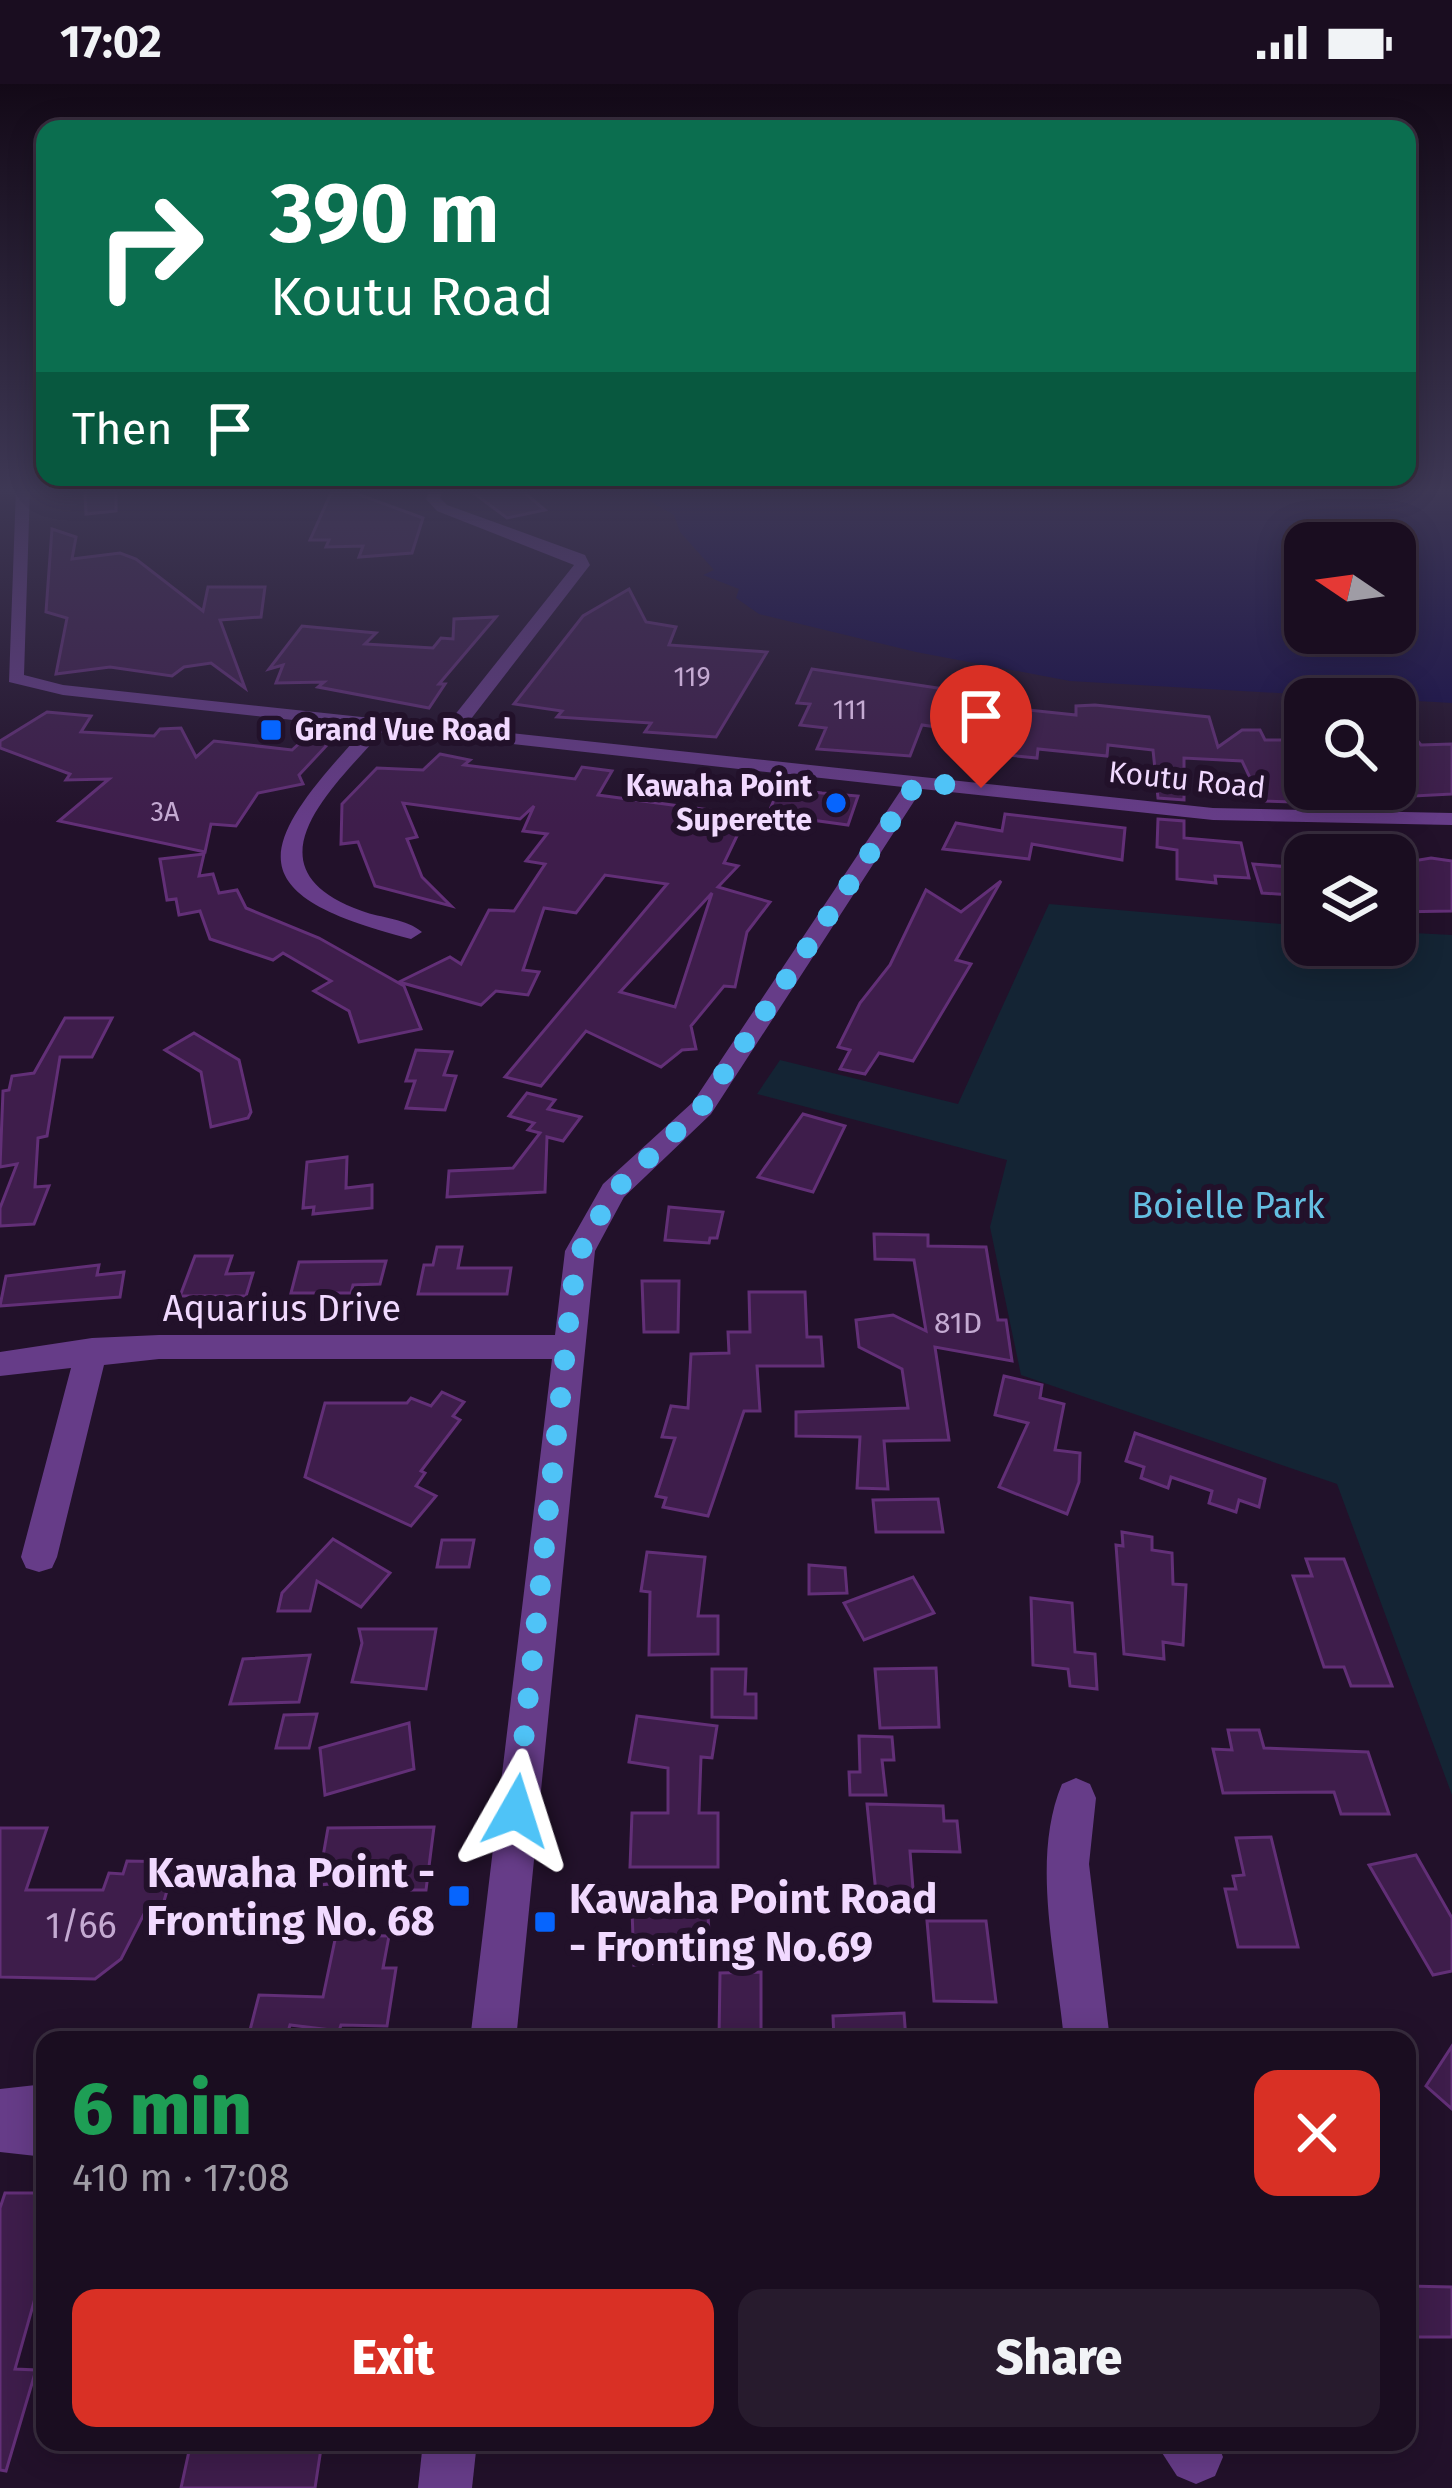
<!DOCTYPE html>
<meta charset="utf-8">
<style>
:root{--surface:#1a0d20;--page:#271b2d;--text:#f1f3f6;--muted:#9f9ca5;--line:#382d3e;--accent:#d93025}
body{margin:0;font-family:"Fira Sans",sans-serif;background:var(--page);color:var(--text);height:100vh;display:flex;flex-direction:column;font-size:45px;white-space:nowrap}
*{box-sizing:border-box;margin:0}
p{font-size:39px;color:var(--muted)}
.icon{flex:none;width:66px;height:66px;fill:none;stroke:currentColor;stroke-width:2;stroke-linecap:round;stroke-linejoin:round}
.map{position:relative;flex:1;overflow:hidden}
.side{position:absolute;left:36px;top:1947px;width:1380px;height:420px;display:flex;flex-direction:column;background:var(--surface);border-radius:24px;box-shadow:0 6px 30px #0003,0 0 0 3px var(--line)}
.side>*{flex:none}
.top-card{position:absolute;left:36px;top:36px;width:1380px;height:366px;border-radius:24px;box-shadow:0 6px 30px #0003,0 0 0 3px var(--line);background:#0b6e4f;color:#fff;overflow:hidden}
.needle{width:78px;rotate:283deg}
.fabs{position:absolute;left:1284px;top:438px;display:grid;gap:24px}
.fabs a{display:grid;place-items:center;width:132px;height:132px;border-radius:24px;background:var(--surface);box-shadow:0 6px 30px #0003,0 0 0 3px var(--line);font-size:60px}
.pin{position:absolute;display:grid;place-items:center;width:102px;height:102px;color:#fff;margin:-123px -51px;border-radius:50% 50% 50% 0;rotate:-45deg;box-shadow:0 0 12px #0007}
.pin .icon{rotate:45deg}
.me{position:absolute;width:132px;margin:-66px;rotate:6deg;stroke-linejoin:round;filter:drop-shadow(0 0 9px #0008)}
.turn{display:flex;align-items:center;gap:42px;height:252px;padding:0 36px;font-size:54px}
.turn .icon{width:156px;height:156px;stroke-width:2.5}
.turn b{display:block;font-size:84px;line-height:102px}
.then{display:flex;align-items:center;height:114px;padding:0 36px;background:#0003;gap:24px;font-size:45px}
.round{display:grid;place-items:center;flex:none;width:126px;height:126px;border-radius:24px;background:var(--page)}
.headline{display:flex;align-items:center;justify-content:space-between;height:204px;padding:0 36px}
h1{font-size:72px;font-weight:800;line-height:90px;color:#1e9e55}
.primary-button{display:flex;gap:24px;margin-top:auto;padding:24px 36px}
.primary-button a{flex:1;height:138px;border-radius:24px;background:var(--accent);color:#fff;font-size:48px;font-weight:800;line-height:138px;text-align:center}
.primary-button a+a{background:var(--page);color:var(--text)}
.status{display:flex;justify-content:space-between;align-items:center;height:84px;padding:0 60px;background:var(--surface);direction:ltr}
.status svg{height:33px;fill:currentColor}
.map>svg:first-child{display:block}
</style>
<div class="status"><b>17:02</b><svg viewBox="0 0 49 12"><path d="M0 12V9h3v3zM5 12V6h3v6zM10 12V3h3v9zM15 12V0h3v12zM26 1h20v11H26zM47 4h2v5h-2z"/></svg></div>
<div class="map">
<svg width="1452" height="2404" viewBox="0 0 1452 2404">
<rect width="100%" height="100%" fill="#22112a"/>
<!-- green -->
<polygon fill="#142434" points="1049,820 1305,842 1305,861 1395,861 1395,848 1452,851 1452,1711 1337,1400 1021,1291 990,1143 1007,1076 757,1010 780,976 958,1020"/>
<!-- water -->
<path fill="#140b48" fill-rule="evenodd" d="M 627,404 L 1452,404 L 1452,619 L 1070,597 L 916,568 L 759,530 L 736,514 L 739,505 L 703,491 L 714,486 L 680,448 L 674,431 ZM 1305,459 L 1395,459 L 1395,549 L 1305,549 Z"/>
<!-- building -->
<g fill="#3e1d4b" stroke="#622f77" stroke-width="3" fill-rule="evenodd">
<polygon points="90,404 116,404 116,427 86,430 85,408"/>
<polygon points="467,404 519,404 545,426 507,434"/>
<polygon points="349,407 423,434 412,469 359,473 363,462 326,463 329,456 310,456 331,409"/>
<polygon points="52,445 76,453 72,475 120,469 136,475 203,527 208,503 265,503 261,533 220,536 245,604 211,579 184,583 172,592 110,583 56,590 67,534 46,528"/>
<polygon points="629,505 646,538 676,543 669,561 767,568 716,653 645,648 651,639 557,633 562,627 514,620 583,532"/>
<polygon points="496,533 439,600 445,600 429,624 318,603 324,598 276,599 283,581 269,585 302,542 376,549 365,560 433,564 441,554 453,555 454,535"/>
<polygon points="812,585 944,605 942,612 1029,621 1028,626 1076,631 1076,622 1095,621 1209,633 1218,663 1242,646 1260,646 1265,656 1299,656 1305,665 1305,712 1289,712 1291,718 1261,717 1242,677 1184,674 1184,716 1158,714 1153,666 1108,661 1107,672 1038,665 1037,674 997,670 1001,652 922,641 910,672 817,665 826,644 800,641 810,620 797,619"/>
<polygon points="47,628 91,632 81,648 154,652 160,645 181,644 196,673 214,657 292,666 302,657 328,660 299,691 303,700 258,709 236,742 211,740 205,768 59,737 109,695 66,696 70,690 0,664 0,657"/>
<polygon points="1416,655 1421,661 1452,660 1452,710 1395,713 1395,656"/>
<path d="M 440,670 L 470,676 L 464,681 L 575,695 L 582,683 L 612,687 L 598,711 L 747,731 L 724,779 L 738,782 L 718,803 L 770,818 L 747,848 L 735,903 L 724,902 L 691,942 L 696,965 L 682,966 L 661,983 L 586,947 L 541,1002 L 505,993 L 667,800 L 605,791 L 576,829 L 544,824 L 523,886 L 539,888 L 528,911 L 496,907 L 481,921 L 399,898 L 450,873 L 461,880 L 489,826 L 514,827 L 545,780 L 526,777 L 547,750 L 523,747 L 534,722 L 520,735 L 403,719 L 417,753 L 407,755 L 422,793 L 451,822 L 375,802 L 358,758 L 341,760 L 342,720 L 377,684 L 423,686 ZM 712,809 L 675,923 L 620,908 Z"/>
<polygon points="779,704 822,709 858,712 848,741 768,730"/>
<polygon points="1005,730 1125,744 1122,776 1032,760 1029,775 943,765 956,739 1002,747"/>
<polygon points="1158,735 1184,737 1184,754 1241,759 1249,794 1215,792 1216,799 1177,795 1177,766 1157,763"/>
<polygon points="204,770 199,792 213,790 219,809 237,806 246,824 319,854 404,902 421,945 359,958 349,927 314,907 331,897 283,869 273,876 210,855 200,827 179,831 176,815 167,816 160,775"/>
<polygon points="1431,774 1452,777 1452,827 1395,828 1395,780"/>
<polygon points="1253,780 1290,783 1292,789 1305,790 1305,812 1262,809"/>
<polygon points="1001,797 956,876 971,880 913,977 879,969 865,990 840,985 850,966 838,963 860,919 890,881 926,806 961,828"/>
<polygon points="65,934 112,934 92,973 60,973 47,1052 38,1054 35,1103 49,1102 34,1140 0,1142 0,1124 17,1080 0,1083 3,1007 9,1006 12,992 34,989"/>
<polygon points="194,949 239,976 251,1028 248,1034 211,1043 201,988 165,966"/>
<polygon points="416,966 452,968 444,991 456,992 445,1026 406,1024 415,997 406,997"/>
<polygon points="527,1009 555,1016 548,1025 581,1033 563,1057 547,1053 545,1108 447,1113 449,1087 513,1084 540,1049 528,1046 534,1039 509,1032"/>
<polygon points="803,1030 845,1042 813,1108 758,1093"/>
<polygon points="347,1073 346,1104 372,1101 372,1124 313,1130 314,1123 303,1124 307,1078"/>
<polygon points="669,1123 723,1128 717,1154 710,1154 709,1159 665,1156"/>
<polygon points="874,1150 928,1151 928,1162 986,1163 998,1236 1006,1236 1012,1277 935,1263 949,1356 884,1357 888,1405 857,1404 860,1353 796,1352 796,1328 908,1324 902,1285 859,1263 856,1236 893,1231 926,1247 914,1176 875,1175"/>
<polygon points="437,1163 462,1163 458,1184 511,1184 507,1210 418,1210 424,1181 433,1181"/>
<polygon points="195,1172 232,1172 226,1190 253,1189 246,1212 180,1212"/>
<polygon points="386,1177 380,1200 353,1201 351,1209 291,1209 299,1178"/>
<polygon points="99,1181 97,1191 124,1188 120,1213 0,1222 6,1192"/>
<polygon points="642,1197 679,1197 678,1248 644,1248"/>
<polygon points="749,1208 805,1208 807,1253 821,1253 823,1282 757,1282 760,1327 744,1327 708,1432 663,1423 666,1414 656,1412 675,1354 662,1353 671,1322 688,1324 691,1270 729,1269 728,1248 750,1248"/>
<polygon points="1004,1292 1042,1301 1040,1314 1064,1320 1055,1366 1080,1369 1079,1398 1067,1430 999,1403 1028,1339 995,1331"/>
<polygon points="442,1308 464,1318 453,1332 460,1336 421,1387 425,1389 416,1402 436,1412 411,1442 305,1393 325,1319 407,1319 411,1314 431,1322"/>
<polygon points="1135,1349 1265,1395 1259,1423 1239,1416 1236,1428 1209,1419 1212,1407 1171,1393 1168,1404 1141,1394 1144,1383 1126,1377"/>
<polygon points="938,1415 943,1448 876,1448 873,1416"/>
<polygon points="1122,1448 1152,1453 1152,1466 1172,1469 1173,1500 1186,1501 1183,1561 1163,1558 1164,1575 1124,1570 1116,1461 1123,1462"/>
<polygon points="333,1455 390,1489 361,1523 317,1497 310,1527 278,1527 282,1509"/>
<polygon points="442,1456 474,1456 469,1483 437,1483"/>
<polygon points="647,1468 705,1473 698,1532 718,1532 718,1570 649,1571 650,1508 641,1507"/>
<polygon points="1306,1475 1344,1475 1392,1602 1351,1602 1344,1583 1324,1583 1293,1492 1312,1492"/>
<polygon points="809,1481 845,1484 847,1509 809,1510"/>
<polygon points="913,1493 934,1529 864,1556 844,1519"/>
<polygon points="1031,1514 1072,1519 1075,1568 1095,1570 1097,1605 1070,1602 1068,1585 1033,1581"/>
<polygon points="359,1545 436,1545 426,1605 352,1598 362,1559"/>
<polygon points="310,1571 299,1618 230,1620 243,1575"/>
<polygon points="936,1584 939,1643 880,1644 875,1585"/>
<polygon points="712,1585 746,1585 745,1610 756,1610 756,1634 712,1633"/>
<polygon points="317,1630 309,1664 276,1664 284,1631"/>
<polygon points="637,1632 717,1642 712,1674 701,1673 699,1729 718,1729 718,1783 630,1783 632,1729 668,1729 668,1684 629,1678"/>
<polygon points="409,1639 414,1685 325,1711 320,1664"/>
<polygon points="1228,1646 1259,1646 1264,1664 1368,1668 1389,1730 1341,1730 1334,1708 1223,1709 1213,1665 1232,1666"/>
<polygon points="859,1652 892,1653 894,1676 882,1676 886,1711 850,1711 849,1688 860,1688"/>
<polygon points="867,1720 943,1722 944,1737 957,1737 960,1768 910,1767 915,1830 878,1829"/>
<polygon points="434,1743 426,1806 401,1806 403,1794 318,1801 328,1744"/>
<polygon points="0,1744 47,1744 26,1806 103,1806 109,1789 123,1790 127,1777 175,1778 161,1828 145,1828 121,1875 95,1895 0,1893"/>
<polygon points="1271,1753 1298,1863 1238,1863 1225,1805 1236,1805 1233,1792 1244,1791 1236,1754"/>
<polygon points="1416,1771 1452,1834 1452,1887 1433,1891 1369,1781"/>
<polygon points="707,1819 711,1874 634,1881 632,1826"/>
<polygon points="927,1837 986,1837 996,1918 934,1917"/>
<polygon points="336,1851 389,1852 383,1884 396,1884 387,1942 341,1941 339,1947 290,1941 286,1955 248,1954 259,1911 323,1913"/>
<polygon points="761,1888 761,1956 719,1956 720,1889"/>
<polygon points="904,1929 906,1956 834,1956 833,1932"/>
<polygon points="1452,1962 1452,2025 1426,2002"/>
<polygon points="5,2109 45,2109 45,2179 15,2285 36,2286 6,2387 0,2386 0,2124"/>
<polygon points="1407,2202 1452,2203 1452,2253 1407,2253"/>
<polygon points="191,2358 322,2358 315,2404 181,2404"/>
</g>
<g fill="none" stroke-linecap="round" stroke-linejoin="round">
<!-- minor -->
<g fill="#663c88" fill-rule="evenodd">
<path d="M 16,404 L 30,404 L 24,591 L 63,601 L 446,642 L 574,481 L 437,427 L 426,415 L 430,404 L 444,404 L 440,414 L 447,421 L 585,471 L 590,481 L 464,644 L 1213,724 L 1452,729 L 1452,741 L 1213,736 L 922,705 L 711,1030 L 624,1113 L 595,1167 L 516,1956 L 470,1956 L 552,1275 L 159,1275 L 104,1281 L 57,1473 L 52,1484 L 39,1488 L 26,1484 L 21,1473 L 71,1284 L 0,1292 L 0,1268 L 92,1254 L 159,1251 L 555,1251 L 565,1167 L 603,1100 L 693,1018 L 903,703 L 384,646 C 332,704 242,784 362,827 C 381,834 407,835 422,848 L 411,855 C 233,810 257,761 366,644 L 63,611 L 9,598 Z"/>
<path d="M 1076,1694 L 1090,1700 L 1096,1714 L 1089,1780 L 1110,1956 L 1064,1956 C 1057,1877 1030,1776 1062,1700 Z"/>
<polygon points="45,2000 45,2073 0,2068 0,2005"/>
<polygon points="423,2358 477,2358 472,2404 418,2404"/>
<polygon points="1155,2358 1217,2358 1223,2373 1215,2392 1196,2400 1177,2392"/>
</g>
</g>
<!-- sky -->
<linearGradient id="sky" x2="0" y2="1"><stop stop-color="#130917"/><stop offset="0.55" stop-color="#3e3855"/><stop offset="1" stop-color="#3e3855" stop-opacity="0"/></linearGradient>
<rect width="1452" height="740" fill="url(#sky)"/>
<g fill="none" stroke-linecap="round" stroke-linejoin="round">
<!-- route -->
<polyline stroke="#4fc3f7" stroke-width="21" stroke-dasharray="0 37.8" points="516,1727 572,1207 580,1168 614,1107 701,1024 917,698 981,704"/>
</g>
<!-- markers -->
<g fill="#0665fe" stroke="#22112a" stroke-width="4.5">
<rect x="259" y="634" width="24" height="24" rx="6"/>
<circle cx="836" cy="719" r="12"/>
<rect x="447" y="1800" width="24" height="24" rx="6"/>
<rect x="533" y="1826" width="24" height="24" rx="6"/>
</g>
<g text-anchor="middle" stroke-width="12" stroke-linejoin="round" paint-order="stroke">
<!-- far-number labels -->
<g font-size="27" fill="#c4aad2">
<text x="692" y="602">119</text>
<text x="850" y="635">111</text>
<text x="165" y="737">3A</text>
</g>
<!-- far-poi labels -->
<g font-size="30" font-weight="bold" fill="#f1d9ff" stroke="#22112a" text-anchor="start">
<text x="295" y="656">Grand Vue Road</text>
<text x="812" y="712" text-anchor="end">Kawaha Point<tspan x="812" dy="34">Superette</tspan></text>
</g>
<!-- far-street labels -->
<g font-size="30" fill="#f1d9ff" stroke="#22112a">
<text transform="translate(1187 696) rotate(6)" y="10">Koutu Road</text>
</g>
<!-- number labels -->
<g font-size="30" fill="#c4aad2">
<text x="958" y="1249">81D</text>
</g>
<!-- park labels -->
<g font-size="36" fill="#64bfe1" stroke="#22112a">
<text x="1228" y="1134">Boielle Park</text>
</g>
<!-- street labels -->
<g font-size="36" fill="#f1d9ff" stroke="#22112a">
<text x="282" y="1237">Aquarius Drive</text>
</g>
<!-- near-number labels -->
<g font-size="36" fill="#c4aad2">
<text x="81" y="1854">1/66</text>
</g>
<!-- near-poi labels -->
<g font-size="42" font-weight="bold" fill="#f1d9ff" stroke="#22112a" text-anchor="end">
<text x="435" y="1803">Kawaha Point -<tspan x="435" dy="48">Fronting No. 68</tspan></text>
<text x="569" y="1829" text-anchor="start">Kawaha Point Road<tspan x="569" dy="48">- Fronting No.69</tspan></text>
</g>
</g>
</svg>
<div class="fabs">
<a><svg class="needle" viewBox="-14 -14 28 28"><path d="M0-13l5 13h-10z" fill="#e53935"/><path d="M0 13l5-13h-10z" fill="#9f9ca5"/></svg></a>
<a><svg class="icon" aria-label="search" viewBox="0 0 24 24"><circle cx="10" cy="10" r="6"/><path d="M15 15l6 6"/></svg></a>
<a><svg class="icon" aria-label="layers" viewBox="0 0 24 24"><path d="M12 4l9 5-9 5-9-5zM3 14l9 5 9-5"/></svg></a>
</div>
<div class="pin" style="left:981px;top:704px;background:#d93025"><svg class="icon" aria-label="arrive" viewBox="0 0 24 24"><path d="M6 21V4h12l-3 4 3 4H6"/></svg></div>
<svg class="me" style="left:516px;top:1727px" viewBox="-20 -20 40 40"><path d="M0-17L14 15 0 8-14 15z" fill="#4fc3f7" stroke="#fff" stroke-width="4"/></svg>
<div class="top-card">
<div class="turn"><svg class="icon" aria-label="right" viewBox="0 0 24 24"><path d="M7 20v-9h11M14 6l5 5-5 5"/></svg><div><b>390 m</b>Koutu Road</div></div>
<div class="then">Then<svg class="icon" aria-label="arrive" viewBox="0 0 24 24"><path d="M6 21V4h12l-3 4 3 4H6"/></svg></div>
</div>
<section class="side">
<div class="headline"><div><h1>6 min</h1><p>410 m · 17:08</p></div><a class="round" style="background:#d93025;color:#fff"><svg class="icon" aria-label="close" viewBox="0 0 24 24"><path d="M6 6l12 12M18 6L6 18"/></svg></a></div>
<div class="primary-button"><a>Exit</a><a>Share</a></div>
</section>
</div>
